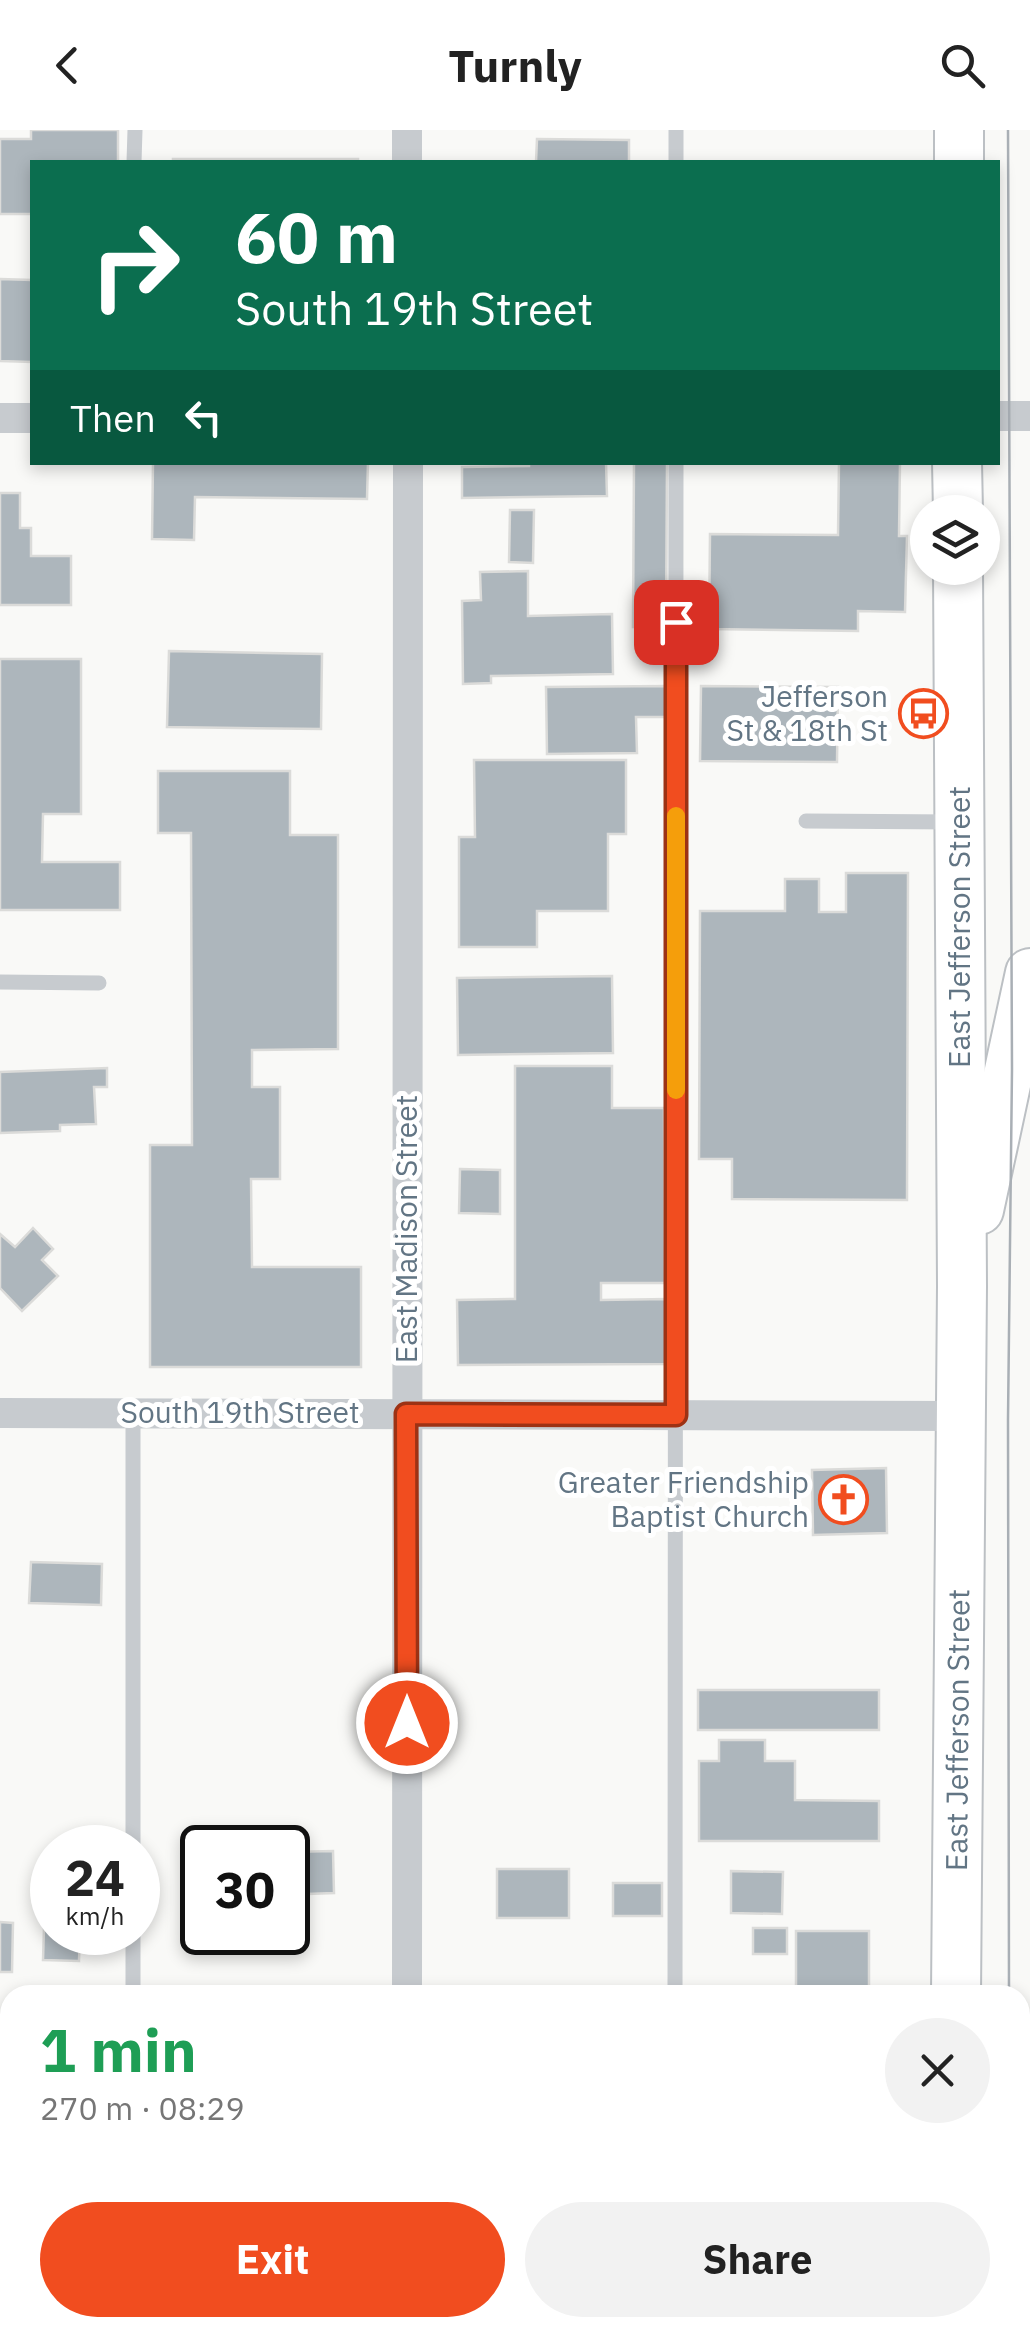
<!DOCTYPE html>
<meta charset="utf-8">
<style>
:root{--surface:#fff;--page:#f2f2f2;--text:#222;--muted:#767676;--accent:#f14d1f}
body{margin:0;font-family:"IBM Plex Sans",sans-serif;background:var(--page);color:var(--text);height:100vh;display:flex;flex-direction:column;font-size:38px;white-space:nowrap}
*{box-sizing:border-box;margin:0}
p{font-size:32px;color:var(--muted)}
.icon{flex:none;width:55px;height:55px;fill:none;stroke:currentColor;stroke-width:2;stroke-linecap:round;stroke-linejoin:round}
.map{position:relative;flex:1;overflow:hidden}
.sheet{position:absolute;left:0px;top:1855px;width:1030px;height:352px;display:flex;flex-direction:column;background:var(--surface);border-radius:30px 30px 0 0;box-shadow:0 5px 15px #0003}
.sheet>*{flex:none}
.banner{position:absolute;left:30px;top:30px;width:970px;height:305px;border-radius:0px;box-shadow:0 5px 15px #0003;background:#0b6e4f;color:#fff;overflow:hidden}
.buttons{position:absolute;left:910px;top:365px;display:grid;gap:20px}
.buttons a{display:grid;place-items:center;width:90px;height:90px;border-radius:50%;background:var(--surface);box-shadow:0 5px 15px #0003;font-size:50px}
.speed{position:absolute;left:30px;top:1695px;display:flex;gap:20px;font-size:50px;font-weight:700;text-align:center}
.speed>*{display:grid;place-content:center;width:130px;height:130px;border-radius:50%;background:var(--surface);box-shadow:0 5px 15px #0003;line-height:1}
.speed small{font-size:25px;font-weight:400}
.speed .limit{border:5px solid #111;border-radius:15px;background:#fff;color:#111}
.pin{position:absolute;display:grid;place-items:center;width:85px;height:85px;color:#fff;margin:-42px;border-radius:20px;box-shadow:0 5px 15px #0006}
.me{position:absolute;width:110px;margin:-55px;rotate:0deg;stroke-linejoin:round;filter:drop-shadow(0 0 8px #0008)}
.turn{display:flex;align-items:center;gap:35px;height:210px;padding:0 40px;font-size:45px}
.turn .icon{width:130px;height:130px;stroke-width:2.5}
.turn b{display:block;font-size:70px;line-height:85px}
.then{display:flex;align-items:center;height:95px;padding:0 40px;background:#0003;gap:20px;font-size:38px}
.round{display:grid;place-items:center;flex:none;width:105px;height:105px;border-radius:52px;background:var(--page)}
.overview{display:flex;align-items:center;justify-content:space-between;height:170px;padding:0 40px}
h1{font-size:60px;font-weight:700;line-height:75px;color:#1e9e55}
.button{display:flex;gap:20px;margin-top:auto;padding:20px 40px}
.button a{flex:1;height:115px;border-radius:60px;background:var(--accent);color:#fff;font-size:40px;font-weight:700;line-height:115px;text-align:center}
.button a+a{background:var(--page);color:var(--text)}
header{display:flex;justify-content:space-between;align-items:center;height:130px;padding:0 40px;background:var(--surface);font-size:45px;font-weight:700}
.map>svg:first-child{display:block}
</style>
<header><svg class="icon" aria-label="back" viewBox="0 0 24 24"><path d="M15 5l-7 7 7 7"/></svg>Turnly<svg class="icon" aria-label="search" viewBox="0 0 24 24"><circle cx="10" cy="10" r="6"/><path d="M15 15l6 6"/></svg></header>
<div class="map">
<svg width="1030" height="2207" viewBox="0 0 1030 2207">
<rect width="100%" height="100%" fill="#f9f9f7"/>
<!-- building -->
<g fill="#adb6bc" stroke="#dbdbd9" stroke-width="2.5">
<polygon points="31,0 118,0 118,32 32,32 32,84 0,84 0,9 31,9"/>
<polygon points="537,9 629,10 629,32 536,32"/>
<rect x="173" y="29" width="185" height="3"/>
<polygon points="0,149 32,150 32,232 0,231"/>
<polygon points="153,332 368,332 367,369 195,367 194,410 152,409"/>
<polygon points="529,332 606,332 607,366 462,368 462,337 529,336"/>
<polygon points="634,332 667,332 666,498 633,497"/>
<polygon points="839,332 900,332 899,406 907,406 905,482 858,481 858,501 709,499 710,404 838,405"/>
<polygon points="0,363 20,363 20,398 31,398 31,426 71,426 71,475 0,475"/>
<polygon points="510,380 534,380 533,433 509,432"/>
<polygon points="528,441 528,486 612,484 613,544 491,546 491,553 463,554 462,471 481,470 480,442"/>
<polygon points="169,521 322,524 321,599 167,597"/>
<polygon points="0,529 81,529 81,684 43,684 42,732 120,732 120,780 0,780"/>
<polygon points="666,556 666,587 636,587 637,623 547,624 546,557"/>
<polygon points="701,556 838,557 837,632 700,631"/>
<polygon points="474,630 626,630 626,704 608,704 608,781 537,781 537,817 459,817 459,707 475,707"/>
<polygon points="158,641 290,641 290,705 338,705 338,919 252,920 252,957 280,957 280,1049 251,1049 252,1137 361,1137 361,1237 150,1237 150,1015 192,1015 191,703 158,703"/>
<polygon points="846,743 908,743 907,1070 732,1069 732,1029 699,1029 700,781 785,781 785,749 819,749 819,782 846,782"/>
<polygon points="612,846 613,923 458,925 457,848"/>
<polygon points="515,936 612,936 612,978 664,978 665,1153 601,1153 601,1170 667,1169 667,1234 458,1235 457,1170 515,1169"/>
<polygon points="107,938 107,957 94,957 96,994 60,995 60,1001 0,1003 0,942"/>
<polygon points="460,1039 500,1040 500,1084 459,1083"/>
<polygon points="33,1098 53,1119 42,1130 58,1146 22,1181 0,1158 0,1104 15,1117"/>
<polygon points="886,1338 887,1403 813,1405 812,1340"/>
<polygon points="31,1432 102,1434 101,1475 29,1473"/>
<rect x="698" y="1560" width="181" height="40"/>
<polygon points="719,1610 765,1610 765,1631 795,1631 795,1670 879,1671 879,1711 699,1711 699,1631 719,1631"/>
<polygon points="195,1705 259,1708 258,1718 202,1718 202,1739 193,1739"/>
<polygon points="333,1721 334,1763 307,1764 307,1780 288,1781 288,1722"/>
<rect x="497" y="1739" width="72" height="49"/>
<polygon points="731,1741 783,1742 782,1784 731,1783"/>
<rect x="613" y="1753" width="49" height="33"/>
<polygon points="0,1792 13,1793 12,1842 0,1842"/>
<polygon points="44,1798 52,1798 52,1802 80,1802 79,1831 43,1830"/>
<rect x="753" y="1798" width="34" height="26"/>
<rect x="796" y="1801" width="73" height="61"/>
<rect x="0" y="1936" width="10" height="46"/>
<polygon points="5,2111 10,2111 10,2161 4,2161"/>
<polygon points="0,2185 10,2185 10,2198 105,2198 106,2207 0,2207"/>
<rect x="569" y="2198" width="95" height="9"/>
<rect x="696" y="2198" width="38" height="9"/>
<polygon points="774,2198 884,2198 885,2207 774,2207"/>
</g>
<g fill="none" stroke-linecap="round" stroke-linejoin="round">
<defs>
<g id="primary">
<polyline points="959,32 959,0"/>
<polyline points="957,332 958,382"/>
<polyline points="979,1080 1030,843"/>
<path id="s1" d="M 956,1865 L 962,1156 L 958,438"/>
<polyline points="954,2207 954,2198"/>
</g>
</defs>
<!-- primary casing -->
<use href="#primary" stroke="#bcc0c4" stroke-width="52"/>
<!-- service -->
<g stroke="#c7cbcf" stroke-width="15">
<polyline points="676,0 676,32"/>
<polyline points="134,32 135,0"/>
<polyline points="806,691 955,692"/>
<polyline points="0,852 99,853"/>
<polyline points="133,1283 133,1718"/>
<polyline points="133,1802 133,1865"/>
<polyline points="675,1865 676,332"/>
<polyline points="133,2198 133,2207"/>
<polyline points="675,2207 675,2198"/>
</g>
<!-- minor -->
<g stroke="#c7cbcf" stroke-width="30">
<polyline points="407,0 407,32"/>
<polyline points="998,286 1030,286"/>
<polyline points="0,288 32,288"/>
<polyline points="0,1283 960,1286"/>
<polyline points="407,1865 408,332"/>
<polyline points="407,2198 408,2207"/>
</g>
<!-- primary -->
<use href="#primary" stroke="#fff" stroke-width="48"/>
<!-- tram -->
<g stroke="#a9afb5" stroke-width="2.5">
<polyline points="1008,0 1012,939 1008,1290 1009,1865"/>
<polyline points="1019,2198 1019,2207"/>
</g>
</g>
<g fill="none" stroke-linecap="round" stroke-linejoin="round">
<defs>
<polyline id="route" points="407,1593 406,1284 676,1285 676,492"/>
</defs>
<!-- route casing -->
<use href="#route" stroke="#9d3214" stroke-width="25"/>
<!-- route -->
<use href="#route" stroke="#f14d1f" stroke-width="18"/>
<!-- slow -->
<polyline stroke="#f59e0b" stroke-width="18" points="676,960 676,686"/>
</g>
<!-- icons -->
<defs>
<symbol id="bus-ring" viewBox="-11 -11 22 22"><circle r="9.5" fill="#fff" stroke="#f14d1f" stroke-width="1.5"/><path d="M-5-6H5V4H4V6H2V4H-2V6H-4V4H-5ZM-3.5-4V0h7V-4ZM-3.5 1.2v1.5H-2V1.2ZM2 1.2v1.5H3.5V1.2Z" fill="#f14d1f"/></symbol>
<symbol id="church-ring" viewBox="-11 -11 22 22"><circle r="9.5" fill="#fff" stroke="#f14d1f" stroke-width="1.5"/><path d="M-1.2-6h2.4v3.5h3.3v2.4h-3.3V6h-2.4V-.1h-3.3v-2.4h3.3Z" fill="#f14d1f"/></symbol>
</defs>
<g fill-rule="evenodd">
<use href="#bus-ring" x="896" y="556" width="55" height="55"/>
<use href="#church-ring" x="816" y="1342" width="55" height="55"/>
</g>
<g text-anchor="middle" stroke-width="10" stroke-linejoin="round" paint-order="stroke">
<!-- poi labels -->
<g font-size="30" fill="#627584" stroke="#fff" text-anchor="end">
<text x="888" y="577">Jefferson<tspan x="888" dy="34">St &amp; 18th St</tspan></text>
<text x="809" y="1363">Greater Friendship<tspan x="809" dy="34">Baptist Church</tspan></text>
</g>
<!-- street labels -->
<g font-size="30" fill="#627584" stroke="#fff">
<text transform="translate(960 797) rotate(-90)" y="10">East Jefferson Street</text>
<text transform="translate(407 1099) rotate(-90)" y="10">East Madison Street</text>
<text x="240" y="1293">South 19th Street</text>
<text dy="10" stroke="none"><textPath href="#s1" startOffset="265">East Jefferson Street</textPath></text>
</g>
</g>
</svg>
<div class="buttons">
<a><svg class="icon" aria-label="layers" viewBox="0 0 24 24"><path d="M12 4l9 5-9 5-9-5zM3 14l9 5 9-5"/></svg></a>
</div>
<div class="speed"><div>24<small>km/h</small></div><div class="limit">30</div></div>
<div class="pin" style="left:676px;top:492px;background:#d93025"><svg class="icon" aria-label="arrive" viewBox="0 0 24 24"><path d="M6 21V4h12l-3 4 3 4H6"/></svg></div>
<svg class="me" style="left:407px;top:1593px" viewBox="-20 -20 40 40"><circle r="17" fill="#f14d1f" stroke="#fff" stroke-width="3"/><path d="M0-11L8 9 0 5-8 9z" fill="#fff"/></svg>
<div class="banner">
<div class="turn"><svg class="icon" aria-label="right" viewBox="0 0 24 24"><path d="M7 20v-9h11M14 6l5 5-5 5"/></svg><div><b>60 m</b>South 19th Street</div></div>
<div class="then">Then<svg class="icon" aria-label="left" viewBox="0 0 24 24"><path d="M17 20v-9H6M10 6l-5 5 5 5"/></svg></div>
</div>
<section class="sheet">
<div class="overview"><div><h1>1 min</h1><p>270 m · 08:29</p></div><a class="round"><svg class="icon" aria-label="close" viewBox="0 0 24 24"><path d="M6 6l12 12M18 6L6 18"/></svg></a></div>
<div class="button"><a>Exit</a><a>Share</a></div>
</section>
</div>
